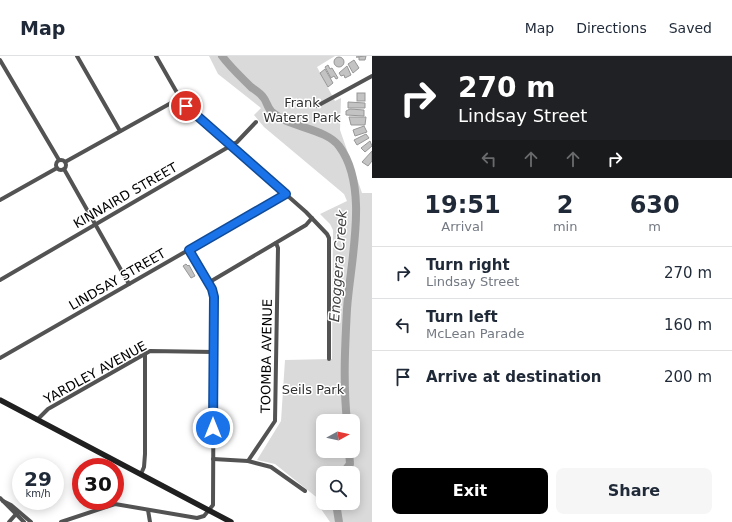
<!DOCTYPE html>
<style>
:root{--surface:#fff;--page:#f6f6f7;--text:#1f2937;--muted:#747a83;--line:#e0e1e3;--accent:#000}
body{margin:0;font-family:"DejaVu Sans",sans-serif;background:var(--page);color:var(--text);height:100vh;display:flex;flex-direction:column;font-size:15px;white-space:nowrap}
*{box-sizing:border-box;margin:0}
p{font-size:13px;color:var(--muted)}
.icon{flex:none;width:22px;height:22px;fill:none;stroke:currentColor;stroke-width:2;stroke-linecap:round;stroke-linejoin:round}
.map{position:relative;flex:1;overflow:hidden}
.drawer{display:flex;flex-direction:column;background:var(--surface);width:360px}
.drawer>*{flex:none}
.banner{background:#202124;color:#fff;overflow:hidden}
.needle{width:26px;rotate:82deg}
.fabs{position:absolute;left:316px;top:358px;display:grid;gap:8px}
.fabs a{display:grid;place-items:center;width:44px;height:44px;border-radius:8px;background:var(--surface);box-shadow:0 2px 10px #0003;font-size:20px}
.speed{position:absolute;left:12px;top:402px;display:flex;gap:8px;font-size:20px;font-weight:700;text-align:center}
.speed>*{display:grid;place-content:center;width:52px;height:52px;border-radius:50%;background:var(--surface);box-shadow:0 2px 10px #0003;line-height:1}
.speed small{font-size:10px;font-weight:400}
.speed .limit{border:6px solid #d22;background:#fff;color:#111}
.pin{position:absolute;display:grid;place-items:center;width:34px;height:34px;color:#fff;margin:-17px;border:2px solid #fff;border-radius:50%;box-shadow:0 1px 4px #0007}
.me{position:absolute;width:44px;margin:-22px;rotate:0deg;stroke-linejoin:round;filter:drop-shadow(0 0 3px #0008)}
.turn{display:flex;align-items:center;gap:14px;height:84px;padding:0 20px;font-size:18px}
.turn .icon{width:52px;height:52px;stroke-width:2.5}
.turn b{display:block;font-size:28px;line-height:34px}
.lanes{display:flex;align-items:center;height:38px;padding:0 20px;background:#0003;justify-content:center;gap:20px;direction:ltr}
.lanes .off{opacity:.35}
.eta{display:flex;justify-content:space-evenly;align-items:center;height:68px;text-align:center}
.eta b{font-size:24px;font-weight:800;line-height:28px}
.primary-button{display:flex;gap:8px;margin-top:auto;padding:8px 20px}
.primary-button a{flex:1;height:46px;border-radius:8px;background:var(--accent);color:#fff;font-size:16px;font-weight:800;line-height:46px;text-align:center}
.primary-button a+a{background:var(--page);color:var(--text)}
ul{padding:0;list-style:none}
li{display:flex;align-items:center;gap:12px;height:52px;padding:0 20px;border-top:1px solid var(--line)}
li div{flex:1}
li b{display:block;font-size:15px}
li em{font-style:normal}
header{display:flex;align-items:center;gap:24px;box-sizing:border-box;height:56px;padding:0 20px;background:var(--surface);border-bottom:1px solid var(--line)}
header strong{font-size:19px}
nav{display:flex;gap:22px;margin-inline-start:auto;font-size:14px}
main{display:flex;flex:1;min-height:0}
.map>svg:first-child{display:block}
</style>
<header>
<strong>Map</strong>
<nav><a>Map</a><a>Directions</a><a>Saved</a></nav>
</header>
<main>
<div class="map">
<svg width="372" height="466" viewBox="0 0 372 466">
<rect width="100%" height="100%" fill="#fff"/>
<!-- green -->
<path fill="#dadada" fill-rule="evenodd" d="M 209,0 L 335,0 L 317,11 L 335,45 L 341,42 L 340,74 L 362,137 L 372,137 L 372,466 L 330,466 L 319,450 L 320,444 L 275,408 L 257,404 L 281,365 L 285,304 L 332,303 L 333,174 L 330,168 L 320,158 L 347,145 L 344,138 L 264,71 L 254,59 L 261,52 L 218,18 ZM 323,365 L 353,365 L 353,395 L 323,395 ZM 323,417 L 353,417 L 353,447 L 323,447 Z"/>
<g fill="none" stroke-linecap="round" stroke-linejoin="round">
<!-- river -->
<g stroke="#a1a1a1" stroke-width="8">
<path d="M 222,0 C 230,11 241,21 251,31 C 255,34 260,37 263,41 C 267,45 267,52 272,56 C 290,72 325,72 339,90 C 370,131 350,206 347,253 C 345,290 343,328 347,365"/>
<polyline points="343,417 350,408 349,395"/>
<polyline points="336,447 339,466"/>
</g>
</g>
<!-- building -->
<g fill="#c3c3c3" stroke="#979797">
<polygon points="366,0 365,4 359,4 359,1 356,1"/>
<circle cx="339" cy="6" r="5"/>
<polygon points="354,4 359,12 353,17 348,8"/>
<polygon points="328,9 330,13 332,12 338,22 336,23 334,20 331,22 325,11"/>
<polygon points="347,10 351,19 345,22 344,19 341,20 339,17"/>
<polygon points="325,13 333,27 328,31 320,17"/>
<rect x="357" y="37" width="8" height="8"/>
<polygon points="348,46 365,47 365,52 348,52"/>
<polygon points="350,53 364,54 364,60 346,59 346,55"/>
<polygon points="349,61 366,61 365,69 351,69"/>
<polygon points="364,70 367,76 355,80 353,74"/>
<polygon points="366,78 369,82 357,89 354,84"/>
<polygon points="370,85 372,90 365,96 361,92"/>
<polygon points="372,95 372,105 368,110 362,106"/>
<polygon points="186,208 188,210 189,209 195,220 191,222 183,210"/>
</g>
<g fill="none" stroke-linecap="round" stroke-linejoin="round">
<!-- minor -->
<g stroke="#535353" stroke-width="4">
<polyline points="77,0 120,75"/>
<polyline points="156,0 180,42 186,50 306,156 327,178 329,182 329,303"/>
<polyline points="0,4 59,104"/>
<polyline points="317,50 372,20"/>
<circle cx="61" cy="109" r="5"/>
<polyline points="65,106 180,42"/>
<polyline points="64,113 129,228"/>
<polyline points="0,144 57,112"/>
<polyline points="0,224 237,86 256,66"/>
<polyline points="208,227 306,169 312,162"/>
<polyline points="0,302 286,138"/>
<polyline points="37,364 48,353 150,295 214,296"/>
<polyline points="213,403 248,405 271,411 305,435"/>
<polyline points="248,405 275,365 278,192 276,187"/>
<polyline points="141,418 144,411 145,398 145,297"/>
<polyline points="0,442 24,466"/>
<polyline points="3,445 11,449 31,466"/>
<polyline points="148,454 150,466"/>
<polyline points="9,466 17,457"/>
<polyline points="61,466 115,448 197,462 204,460 213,449 214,241 212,233 189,194"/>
</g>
<!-- secondary -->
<polyline stroke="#202020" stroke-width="5.5" points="0,344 231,466"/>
</g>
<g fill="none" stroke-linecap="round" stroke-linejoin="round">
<defs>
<polyline id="route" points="186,50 286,138 189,194 212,233 214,241 213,372"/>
</defs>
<!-- route casing -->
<use href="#route" stroke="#114b97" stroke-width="10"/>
<!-- route -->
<use href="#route" stroke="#1a73e8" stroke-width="7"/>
</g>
<g text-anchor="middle" stroke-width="3" stroke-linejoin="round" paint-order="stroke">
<!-- park labels -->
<g font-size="13" fill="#313131" stroke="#fff">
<text x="302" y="51">Frank<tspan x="302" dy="15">Waters Park</tspan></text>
<text x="313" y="338">Seils Park</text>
</g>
<!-- street labels -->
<g font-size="13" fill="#000" stroke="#fff">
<text transform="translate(125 139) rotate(-30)" y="5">KINNAIRD STREET</text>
<text transform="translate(117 223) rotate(-30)" y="5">LINDSAY STREET</text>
<text transform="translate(266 300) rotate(-89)" y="5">TOOMBA AVENUE</text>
<text transform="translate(95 316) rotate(-29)" y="5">YARDLEY AVENUE</text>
</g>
<!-- water labels -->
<g font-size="14" font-style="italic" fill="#424242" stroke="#fff">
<text transform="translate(338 210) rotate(-86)" y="5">Enoggera Creek</text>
</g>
</g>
</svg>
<div class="fabs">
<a><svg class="needle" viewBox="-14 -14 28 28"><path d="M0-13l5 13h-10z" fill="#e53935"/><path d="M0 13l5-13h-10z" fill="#747a83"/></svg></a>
<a><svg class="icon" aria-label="search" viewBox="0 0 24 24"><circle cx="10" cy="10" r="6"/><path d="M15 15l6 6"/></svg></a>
</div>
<div class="speed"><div>29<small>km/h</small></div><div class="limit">30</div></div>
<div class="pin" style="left:186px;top:50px;background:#d93025"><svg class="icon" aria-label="arrive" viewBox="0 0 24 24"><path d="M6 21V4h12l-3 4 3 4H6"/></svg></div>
<svg class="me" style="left:213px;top:372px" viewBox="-20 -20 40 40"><circle r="17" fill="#1a73e8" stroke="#fff" stroke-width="3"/><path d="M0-11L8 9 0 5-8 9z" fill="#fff"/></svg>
</div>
<section class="drawer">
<div class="banner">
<div class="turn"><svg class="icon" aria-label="right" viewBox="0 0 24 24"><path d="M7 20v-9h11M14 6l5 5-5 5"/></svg><div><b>270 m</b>Lindsay Street</div></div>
<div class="lanes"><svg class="icon off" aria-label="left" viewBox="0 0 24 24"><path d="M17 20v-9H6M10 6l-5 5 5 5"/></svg><svg class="icon off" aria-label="ahead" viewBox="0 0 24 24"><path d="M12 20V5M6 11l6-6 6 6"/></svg><svg class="icon off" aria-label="ahead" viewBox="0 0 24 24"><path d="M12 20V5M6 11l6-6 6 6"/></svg><svg class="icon" aria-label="right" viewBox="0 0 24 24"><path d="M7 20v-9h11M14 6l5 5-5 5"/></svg></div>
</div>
<div class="eta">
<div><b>19:51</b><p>Arrival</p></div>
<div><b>2</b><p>min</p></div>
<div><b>630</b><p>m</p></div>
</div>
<ul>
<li><svg class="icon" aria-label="right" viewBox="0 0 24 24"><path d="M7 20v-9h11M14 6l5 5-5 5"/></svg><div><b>Turn right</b><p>Lindsay Street</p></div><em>270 m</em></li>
<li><svg class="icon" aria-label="left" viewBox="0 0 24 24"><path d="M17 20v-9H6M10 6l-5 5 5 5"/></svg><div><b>Turn left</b><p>McLean Parade</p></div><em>160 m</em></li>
<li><svg class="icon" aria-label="arrive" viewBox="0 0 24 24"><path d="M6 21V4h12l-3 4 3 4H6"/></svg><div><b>Arrive at destination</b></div><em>200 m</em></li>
</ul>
<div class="primary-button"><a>Exit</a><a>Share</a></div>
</section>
</main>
